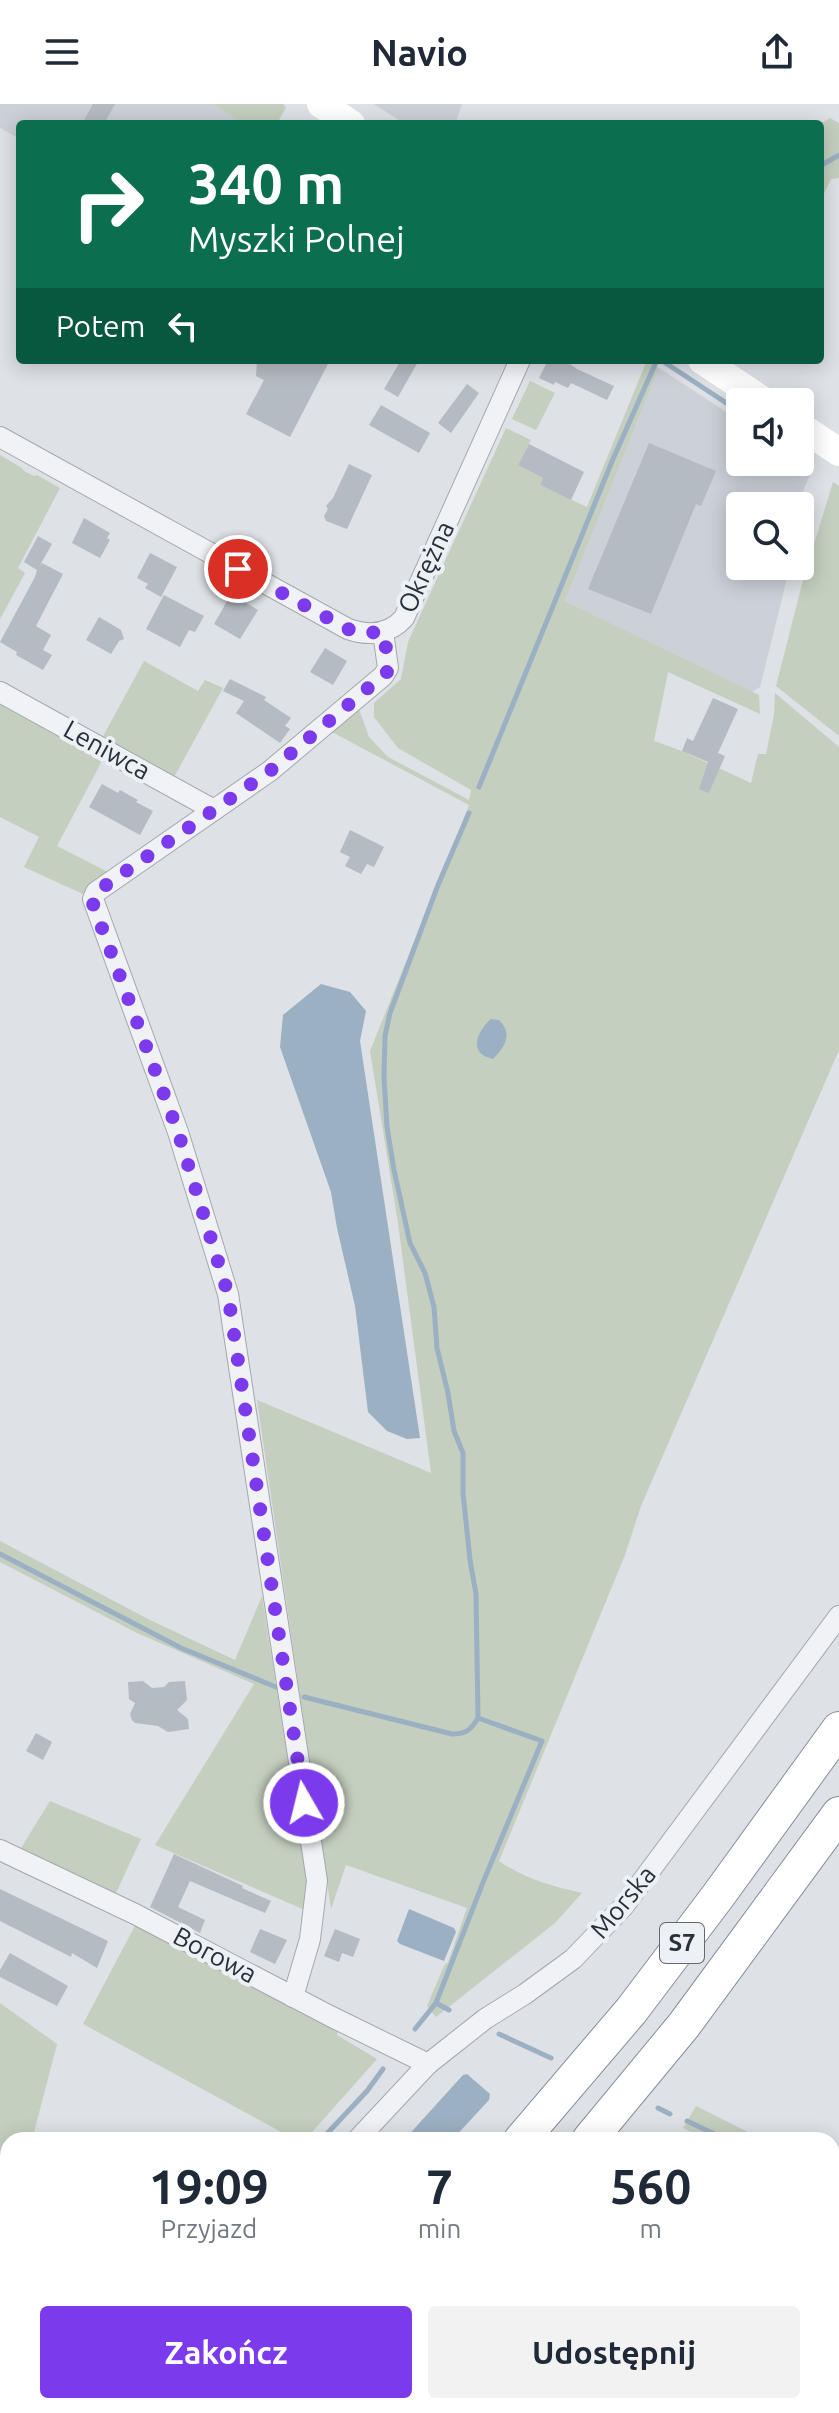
<!DOCTYPE html>
<html lang="pl">
<meta charset="utf-8">
<style>
:root{--surface:#fff;--page:#f2f2f3;--text:#1f2937;--muted:#747a83;--accent:#7c3aed}
body{margin:0;font-family:Ubuntu,sans-serif;background:var(--page);color:var(--text);height:100vh;display:flex;flex-direction:column;font-size:30px;white-space:nowrap}
*{box-sizing:border-box;margin:0}
p{font-size:26px;color:var(--muted)}
.icon{flex:none;width:44px;height:44px;fill:none;stroke:currentColor;stroke-width:2;stroke-linecap:round;stroke-linejoin:round}
.map{position:relative;flex:1;overflow:hidden}
.side{position:absolute;left:0px;top:2028px;width:840px;height:282px;display:flex;flex-direction:column;background:var(--surface);border-radius:24px 24px 0 0;box-shadow:0 4px 20px #0003}
.side>*{flex:none}
.banner{position:absolute;left:16px;top:16px;width:808px;height:244px;border-radius:8px;box-shadow:0 4px 20px #0003;background:#0b6e4f;color:#fff;overflow:hidden}
.tools{position:absolute;left:726px;top:284px;display:grid;gap:16px}
.tools a{display:grid;place-items:center;width:88px;height:88px;border-radius:8px;background:var(--surface);box-shadow:0 4px 20px #0003;font-size:40px}
.pin{position:absolute;display:grid;place-items:center;width:68px;height:68px;color:#fff;margin:-34px;border:4px solid #fff;border-radius:50%;box-shadow:0 2px 8px #0007}
.me{position:absolute;width:88px;margin:-44px;rotate:352deg;stroke-linejoin:round;filter:drop-shadow(0 0 6px #0008)}
.turn{display:flex;align-items:center;gap:28px;height:168px;padding:0 40px;font-size:36px}
.turn .icon{width:104px;height:104px;stroke-width:2.5}
.turn b{display:block;font-size:56px;line-height:68px}
.then{display:flex;align-items:center;height:76px;padding:0 40px;background:#0003;gap:16px;font-size:30px}
.eta{display:flex;justify-content:space-evenly;align-items:center;height:136px;text-align:center}
.eta b{font-size:48px;font-weight:600;line-height:56px}
.primary-button{display:flex;gap:16px;margin-top:auto;padding:16px 40px}
.primary-button a{flex:1;height:92px;border-radius:8px;background:var(--accent);color:#fff;font-size:32px;font-weight:600;line-height:92px;text-align:center}
.primary-button a+a{background:var(--page);color:var(--text)}
header{display:flex;justify-content:space-between;align-items:center;height:104px;padding:0 40px;background:var(--surface);font-size:36px;font-weight:600}
.map>svg:first-child{display:block}
</style>
<header><svg class="icon" aria-label="menu" viewBox="0 0 24 24"><path d="M4 6h16M4 12h16M4 18h16"/></svg>Navio<svg class="icon" aria-label="share" viewBox="0 0 24 24"><path d="M12 15V3M7 8l5-5 5 5M5 13v7h14v-7"/></svg></header>
<div class="map">
<svg width="839" height="2309" viewBox="0 0 839 2309">
<rect width="100%" height="100%" fill="#dee1e6"/>
<!-- built -->
<g fill="#ccd0d7">
<polygon points="0,0 213,0 243,20 20,20 20,35 0,24"/>
<polygon points="374,0 462,0 455,20 405,20"/>
<polygon points="659,264 740,317 740,358 800,356 813,365 796,402 740,402 740,462 790,462 760,583 752,588 565,497"/>
</g>
<!-- green -->
<g fill="#c4cfbf">
<polygon points="213,0 283,0 286,3 277,20 243,20"/>
<polygon points="830,14 839,19 839,74 831,75 820,98 820,20"/>
<path d="M 647,256 L 659,264 L 565,497 L 759,591 L 760,610 L 668,568 L 654,637 L 682,647 L 751,679 L 758,650 L 766,650 L 774,611 L 775,589 L 839,643 L 839,946 L 641,1402 L 625,1451 L 499,1757 C 525,1775 551,1782 582,1789 L 555,1819 L 436,1913 L 427,1902 L 444,1862 L 448,1858 L 467,1804 L 346,1761 L 331,1805 L 257,1296 L 431,1369 L 398,1119 L 370,947 L 469,701 L 332,628 L 359,605 L 369,633 L 388,653 L 469,696 L 471,686 L 398,644 L 374,613 L 374,599 L 401,575 L 408,538 L 506,324 L 531,336 L 518,361 L 543,374 L 540,381 L 587,403 Z"/>
<polygon points="530,277 555,289 536,326 512,315"/>
<polygon points="0,351 22,364 24,367 34,372 37,371 60,384 18,464 25,469 0,515"/>
<polygon points="833,378 839,382 839,632 776,582 802,480"/>
<polygon points="144,557 198,587 205,576 223,584 173,675 101,636"/>
<polygon points="0,598 103,655 57,742 106,767 119,767 85,791 24,763 39,733 0,713"/>
<polygon points="0,1437 150,1516 235,1556 262,1492 309,1790 305,1806 155,1741 254,1580 137,1529 0,1458"/>
<polygon points="50,1697 141,1735 115,1791 21,1744"/>
<polygon points="137,1818 226,1863 338,1928 337,1931 377,1955 305,2036 296,2036 83,1920"/>
<polygon points="0,1899 57,1940 32,2036 8,2036 8,2127 0,2157"/>
<polygon points="696,2002 764,2036 707,2036 683,2024"/>
<polygon points="8,2188 8,2302 109,2302 102,2309 0,2309 0,2217"/>
<polygon points="439,2302 795,2302 808,2309 433,2309"/>
</g>
<!-- water -->
<g fill="#9bb0c3">
<polygon points="321,880 350,888 366,907 360,937 420,1334 407,1335 387,1327 368,1308 355,1202 337,1124 331,1088 280,943 283,911"/>
<path d="M 491,915 L 499,916 C 513,930 505,943 493,955 C 467,950 477,927 491,915 Z"/>
<polygon points="409,1805 454,1824 456,1828 444,1857 400,1840 397,1837"/>
<polygon points="467,1970 490,1990 489,1996 452,2036 404,2036 463,1971"/>
</g>
<g fill="none" stroke-linecap="round" stroke-linejoin="round">
<!-- stream -->
<g stroke="#9bb0c3" stroke-width="5">
<polyline points="820,62 839,51"/>
<polyline points="661,256 740,308"/>
<polyline points="800,347 809,353"/>
<polyline points="479,683 613,355 657,256"/>
<polyline points="0,1450 181,1544 276,1583"/>
<path d="M 304,1593 L 452,1630 C 466,1630 471,1626 478,1614 L 476,1490 L 470,1456 L 463,1389 L 463,1349 L 454,1327 L 448,1289 L 437,1244 L 434,1203 L 425,1169 L 410,1139 L 394,1066 L 387,1023 L 384,973 L 385,932 L 390,909 L 438,781 L 469,709"/>
<polyline points="449,1906 436,1899 484,1776 542,1637 478,1614"/>
<polyline points="415,1925 436,1899"/>
<polyline points="499,1930 551,1954"/>
<polyline points="658,2004 670,2010"/>
<polyline points="687,2017 727,2036"/>
<polyline points="321,2036 367,1987 383,1965"/>
<polyline points="832,2085 839,2088"/>
</g>
</g>
<!-- building -->
<g fill="#b5bbc2">
<polygon points="93,0 115,0 104,20 82,20"/>
<polygon points="274,256 330,256 290,333 246,310 264,276 256,272 257,258 272,260"/>
<polygon points="401,256 419,256 398,293 384,285"/>
<polygon points="548,256 571,256 570,260 577,265 614,282 607,296 571,279 568,284 555,278 554,281 539,274"/>
<polygon points="467,280 479,289 451,329 438,319"/>
<polygon points="381,301 430,329 419,349 369,321"/>
<polygon points="649,339 716,367 701,402 696,400 651,510 588,485"/>
<polygon points="529,340 584,368 571,396 540,381 543,374 518,361"/>
<polygon points="349,360 372,371 347,425 326,417 324,412 328,405 326,402 333,394"/>
<polygon points="84,414 110,429 107,434 110,436 100,454 72,439"/>
<polygon points="38,432 52,440 39,463 42,459 63,470 36,522 51,531 43,546 52,551 43,566 16,551 17,548 0,538 35,473 37,466 24,458"/>
<polygon points="150,449 177,463 161,493 145,484 148,480 137,474"/>
<polygon points="231,490 258,506 240,535 214,520"/>
<polygon points="164,491 204,512 195,528 189,526 180,543 146,525"/>
<polygon points="99,513 121,526 124,535 119,537 111,550 86,536"/>
<polygon points="325,544 347,557 333,581 310,568"/>
<polygon points="230,575 266,593 264,596 291,614 285,622 290,625 280,639 236,609 244,597 223,587"/>
<polygon points="713,594 738,605 718,649 725,652 709,689 699,685 708,658 682,647 687,634 693,637"/>
<polygon points="102,680 118,689 120,686 138,696 136,698 153,707 140,731 89,703"/>
<polygon points="350,726 384,743 374,763 367,760 361,770 345,762 350,753 340,748"/>
<polygon points="143,1577 152,1584 164,1583 169,1578 185,1577 187,1596 177,1606 188,1615 189,1625 168,1628 158,1622 135,1619 132,1616 130,1610 135,1599 129,1595 128,1578"/>
<polygon points="36,1629 52,1638 43,1656 26,1647"/>
<polygon points="174,1750 243,1782 242,1784 271,1797 265,1809 190,1777 178,1803 205,1816 200,1829 150,1803"/>
<polygon points="0,1785 108,1837 97,1864 72,1849 71,1853 0,1817"/>
<polygon points="260,1825 287,1836 275,1860 250,1848"/>
<polygon points="335,1825 360,1835 353,1853 342,1849 339,1858 324,1852"/>
<polygon points="10,1849 68,1882 57,1902 0,1873 0,1866"/>
</g>
<g fill="none" stroke-linecap="round" stroke-linejoin="round">
<defs>
<g id="minor">
<path d="M 0,333 L 348,525 C 368,532 389,531 404,514 L 520,256"/>
<polyline points="0,588 214,706"/>
<polyline points="0,1746 135,1810 330,1912 428,1960"/>
<polyline points="293,1893 310,1835 317,1777 228,1190 178,1028 93,795 96,788 270,667 383,572 388,564 383,528"/>
<polyline points="357,2036 428,1960 485,1915 525,1890 573,1855 623,1803 839,1512"/>
<polyline points="832,2181 839,2185"/>
<polyline points="148,2309 151,2302"/>
</g>
<g id="motorway">
<polyline points="521,2036 631,1907 718,1792 839,1625"/>
<polyline points="589,2036 684,1921 839,1710"/>
<polyline points="277,2309 283,2302"/>
<polyline points="353,2309 360,2302"/>
</g>
</defs>
<!-- minor casing -->
<use href="#minor" stroke="#a4a8af" stroke-width="22"/>
<!-- motorway casing -->
<use href="#motorway" stroke="#868f9b" stroke-width="36"/>
<!-- minor -->
<use href="#minor" stroke="#f0f2f5" stroke-width="20"/>
<!-- secondary -->
<g stroke="#fff" stroke-width="28">
<polyline points="321,0 351,20"/>
<polyline points="702,256 765,298"/>
<polyline points="800,322 839,348"/>
</g>
<!-- motorway -->
<use href="#motorway" stroke="#fff" stroke-width="34"/>
</g>
<g fill="none" stroke-linecap="round" stroke-linejoin="round">
<!-- route -->
<polyline stroke="#7c3aed" stroke-width="14" stroke-dasharray="0 25.2" points="238,465 348,525 360,529 383,528 388,555 387,568 270,667 96,788 93,800 178,1028 228,1190 304,1699"/>
</g>
<g text-anchor="middle" stroke-width="8" stroke-linejoin="round" paint-order="stroke">
<!-- shield labels -->
<rect fill="#edf0f4" stroke="#636a72" stroke-width="2" x="660" y="1819" width="44" height="40" rx="6"/>
<g font-size="24" font-weight="bold" fill="#28303b">
<text x="682" y="1847">S7</text>
</g>
<!-- street labels -->
<g font-size="26" fill="#28303b" stroke="#edf0f4">
<text transform="translate(426 463) rotate(-65)" y="9">Okrężna</text>
<text transform="translate(107 646) rotate(29)" y="9">Leniwca</text>
<text transform="translate(623 1798) rotate(-50)" y="9">Morska</text>
<text transform="translate(215 1851) rotate(28)" y="9">Borowa</text>
</g>
</g>
</svg>
<div class="tools">
<a><svg class="icon" aria-label="sound" viewBox="0 0 24 24"><path d="M4 9h4l5-4v14l-5-4H4zM17 9q2 3 0 6"/></svg></a>
<a><svg class="icon" aria-label="search" viewBox="0 0 24 24"><circle cx="10" cy="10" r="6"/><path d="M15 15l6 6"/></svg></a>
</div>
<div class="pin" style="left:238px;top:465px;background:#d93025"><svg class="icon" aria-label="arrive" viewBox="0 0 24 24"><path d="M6 21V4h12l-3 4 3 4H6"/></svg></div>
<svg class="me" style="left:304px;top:1699px" viewBox="-20 -20 40 40"><circle r="17" fill="#7c3aed" stroke="#fff" stroke-width="3"/><path d="M0-11L8 9 0 5-8 9z" fill="#fff"/></svg>
<div class="banner">
<div class="turn"><svg class="icon" aria-label="right" viewBox="0 0 24 24"><path d="M7 20v-9h11M14 6l5 5-5 5"/></svg><div><b>340 m</b>Myszki Polnej</div></div>
<div class="then">Potem<svg class="icon" aria-label="left" viewBox="0 0 24 24"><path d="M17 20v-9H6M10 6l-5 5 5 5"/></svg></div>
</div>
<section class="side">
<div class="eta">
<div><b>19:09</b><p>Przyjazd</p></div>
<div><b>7</b><p>min</p></div>
<div><b>560</b><p>m</p></div>
</div>
<div class="primary-button"><a>Zakończ</a><a>Udostępnij</a></div>
</section>
</div>
